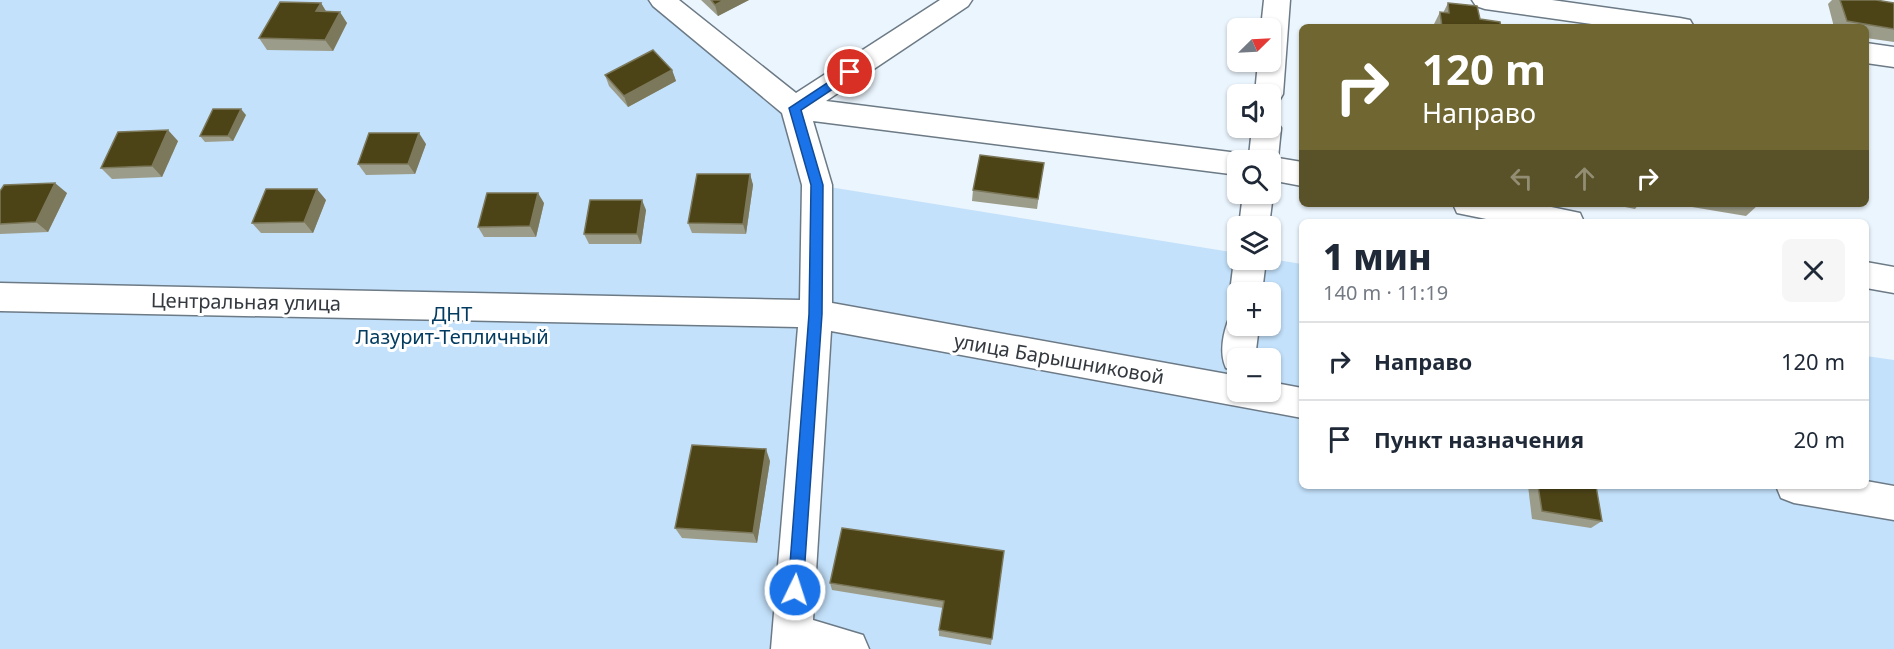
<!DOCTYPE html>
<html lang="ru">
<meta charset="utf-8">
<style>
:root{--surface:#fff;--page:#f6f6f7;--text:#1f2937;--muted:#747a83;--line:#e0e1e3}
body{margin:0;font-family:"Noto Sans",sans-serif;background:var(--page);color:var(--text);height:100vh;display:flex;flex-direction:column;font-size:22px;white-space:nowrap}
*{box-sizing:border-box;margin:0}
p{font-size:20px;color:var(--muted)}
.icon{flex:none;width:33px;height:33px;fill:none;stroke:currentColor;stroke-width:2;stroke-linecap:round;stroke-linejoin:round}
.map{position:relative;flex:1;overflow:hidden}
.details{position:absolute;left:1299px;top:219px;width:570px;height:270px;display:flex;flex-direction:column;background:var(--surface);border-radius:9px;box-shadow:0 2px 4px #0004}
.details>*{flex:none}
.guide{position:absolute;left:1299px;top:24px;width:570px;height:183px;border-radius:9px;box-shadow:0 2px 4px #0004;background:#706632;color:#fff;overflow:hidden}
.needle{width:39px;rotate:66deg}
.tools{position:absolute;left:1227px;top:18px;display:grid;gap:12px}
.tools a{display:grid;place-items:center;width:54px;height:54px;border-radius:9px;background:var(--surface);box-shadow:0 2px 4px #0004;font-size:30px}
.pin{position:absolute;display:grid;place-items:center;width:51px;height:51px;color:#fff;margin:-26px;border:3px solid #fff;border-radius:50%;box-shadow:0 2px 6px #0007}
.me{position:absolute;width:66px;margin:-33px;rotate:4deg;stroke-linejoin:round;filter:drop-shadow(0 0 4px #0008)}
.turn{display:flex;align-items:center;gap:21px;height:126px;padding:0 24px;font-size:27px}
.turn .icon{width:78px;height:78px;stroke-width:2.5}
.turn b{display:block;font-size:42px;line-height:51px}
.lanes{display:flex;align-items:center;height:57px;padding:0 24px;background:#0003;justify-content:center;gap:30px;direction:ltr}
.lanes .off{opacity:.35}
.round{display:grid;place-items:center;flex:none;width:63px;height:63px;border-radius:9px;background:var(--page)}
.summary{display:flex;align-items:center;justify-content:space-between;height:102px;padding:0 24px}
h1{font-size:36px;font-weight:800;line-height:45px}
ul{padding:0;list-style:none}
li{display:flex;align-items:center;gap:18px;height:78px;padding:0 24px;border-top:2px solid var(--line)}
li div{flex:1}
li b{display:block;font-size:22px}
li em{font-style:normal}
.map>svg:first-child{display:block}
</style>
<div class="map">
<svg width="1894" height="649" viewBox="0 0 1894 649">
<rect width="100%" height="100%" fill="#ebf5fd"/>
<!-- green -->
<path fill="#c3e1fb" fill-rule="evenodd" d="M 0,0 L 662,0 L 786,111 L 817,185 L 1237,253 L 1238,260 L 1271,259 L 1302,264 L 1302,486 L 1866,486 L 1866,356 L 1894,360 L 1894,649 L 0,649 ZM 1238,292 L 1270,292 L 1270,326 L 1238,326 ZM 1238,358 L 1270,358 L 1270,392 L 1238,392 Z"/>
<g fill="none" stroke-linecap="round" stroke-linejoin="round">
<defs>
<g id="minor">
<polygon points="649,0 679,0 796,93 940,0 972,0 968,6 826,101 1238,153 1249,156 1252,128 1270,128 1270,118 1276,120 1281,128 1278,158 1302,162 1302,186 1270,180 1270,160 1238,160 1238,175 813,121 832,185 832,303 1238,376 1238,392 1270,392 1270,382 1302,388 1302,418 831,331 813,620 863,635 869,649 771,649 798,327 0,311 0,283 800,300 802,185 782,113 653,6"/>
<polygon points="1264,0 1290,0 1283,94 1279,101 1270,104 1270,94 1255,94 1258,62 1270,62 1270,28 1261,28"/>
<polygon points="1472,0 1552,0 1680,18 1690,20 1694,27 1613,27 1485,9 1476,6"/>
<polygon points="1866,43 1894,47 1894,67 1866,63"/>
<polygon points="1270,189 1273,194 1269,226 1239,226 1243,194 1270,194"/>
<polygon points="1453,204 1537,204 1580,213 1584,222 1501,222 1457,213"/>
<polygon points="1238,253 1238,260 1266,260 1262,292 1238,292 1238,303 1230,292 1234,260"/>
<polygon points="1866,262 1894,267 1894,293 1866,288"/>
<path d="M 1238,314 L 1238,326 L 1259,326 L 1255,358 L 1238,358 L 1238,372 L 1226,368 C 1219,353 1223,332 1230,316 Z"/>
<polygon points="1866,481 1894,486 1894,520 1794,503 1781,498 1776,486 1866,486"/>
</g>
</defs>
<!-- minor casing -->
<use href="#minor" stroke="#6c7a86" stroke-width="3"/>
<!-- minor -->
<use href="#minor" fill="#fff" fill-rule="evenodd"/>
</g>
<!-- wall -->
<g fill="#9c9c8a">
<polygon points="701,0 749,0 718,16"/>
<polygon points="1832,0 1876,0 1894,3 1894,42 1866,38 1866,27 1834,27 1828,4"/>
<polygon points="321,3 326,11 347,23 333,51 267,50 259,38"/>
<polygon points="1448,3 1480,19 1501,27 1435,27 1434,24 1440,12 1443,13"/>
<polygon points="672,70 676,81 628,107 609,86 605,75"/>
<polygon points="246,115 233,141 205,142 200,136"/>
<polygon points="178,141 162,177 112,179 101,168"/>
<polygon points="426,144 415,174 366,175 358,164"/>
<polygon points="750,174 753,185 746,234 692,233 688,223"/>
<polygon points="1042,174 1037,209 972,201 973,190"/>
<polygon points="0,191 67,193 48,232 0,234"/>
<polygon points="326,200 313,233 261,233 252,223"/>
<polygon points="544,203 536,237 484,237 478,227"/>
<polygon points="1610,204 1639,204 1635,209"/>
<polygon points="1686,204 1757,204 1757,206 1746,216 1686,206"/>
<polygon points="646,210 641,244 589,244 584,234"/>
<polygon points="1302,426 1302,475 1300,474 1301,428"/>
<polygon points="770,461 757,543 682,538 675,528"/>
<polygon points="1528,486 1596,486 1602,521 1591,528 1532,519"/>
<polygon points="1004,551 991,645 939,636 939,630 943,608 832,590 830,583"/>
</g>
<!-- shaded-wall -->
<g fill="#7c785b">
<polygon points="724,0 749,0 718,16 715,5"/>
<polygon points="321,3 328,15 316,11"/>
<polygon points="340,12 347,23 333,51 325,40"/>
<polygon points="672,70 676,81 628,107 624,96"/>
<polygon points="241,109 246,115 233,141 228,136"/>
<polygon points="168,130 178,141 162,177 152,166"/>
<polygon points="419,133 426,144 415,174 408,164"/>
<polygon points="750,174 753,185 746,234 743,224"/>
<polygon points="55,183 67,193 48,232 36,222"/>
<polygon points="317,189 326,200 313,233 304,222"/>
<polygon points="538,193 544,203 536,237 530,226"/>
<polygon points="642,200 646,210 641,244 637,234"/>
<polygon points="766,449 770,461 757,543 753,533"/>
</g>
<!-- building -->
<g fill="#4c4316" stroke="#7c785b" stroke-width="1.5">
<polygon points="711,0 724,0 715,5"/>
<polygon points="1840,0 1876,0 1894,3 1894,29 1847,21"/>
<polygon points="280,2 321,3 316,11 340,12 325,40 259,38"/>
<polygon points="1448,3 1477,6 1480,19 1500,22 1501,27 1442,27 1440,12 1449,13"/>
<polygon points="653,50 672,70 624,96 605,75"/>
<polygon points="213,109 241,109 228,136 200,136"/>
<polygon points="168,130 152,166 101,168 118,132"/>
<polygon points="369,133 419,133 408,164 358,164"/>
<polygon points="980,155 1044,163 1038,199 973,190"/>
<polygon points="697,174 750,174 743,224 688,223"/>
<polygon points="55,183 36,222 0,224 0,191 4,185"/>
<polygon points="266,189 317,189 304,222 252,223"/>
<polygon points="487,193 538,193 530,226 478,227"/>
<polygon points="590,200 642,200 637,234 584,234"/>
<polygon points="692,445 766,449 753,533 675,528"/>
<polygon points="1538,486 1596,486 1602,521 1542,511"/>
<polygon points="842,528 1004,551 992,639 939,630 944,601 830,583"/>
</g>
<!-- route -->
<polygon fill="#1a73e8" stroke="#114b97" stroke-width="1.5" points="850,68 855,72 854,75 801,110 823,185 822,314 803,590 801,595 795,597 790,595 788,590 809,314 811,185 789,108"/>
<g text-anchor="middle" stroke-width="6" stroke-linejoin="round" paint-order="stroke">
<!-- street labels -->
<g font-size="20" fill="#33393f" stroke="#fff">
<text transform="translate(246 302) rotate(1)" y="7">Центральная улица</text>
<text transform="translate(1059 359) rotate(10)" y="7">улица Барышниковой</text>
</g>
<!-- park labels -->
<g font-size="20" fill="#033c60" stroke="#fff">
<text x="452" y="321">ДНТ<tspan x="452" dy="23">Лазурит-Тепличный</tspan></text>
</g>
</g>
</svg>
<div class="tools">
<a><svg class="needle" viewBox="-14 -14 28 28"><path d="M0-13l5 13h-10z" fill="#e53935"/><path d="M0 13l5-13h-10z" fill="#747a83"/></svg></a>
<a><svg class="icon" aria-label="sound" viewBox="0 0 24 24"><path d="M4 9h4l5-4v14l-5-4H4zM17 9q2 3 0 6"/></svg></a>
<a><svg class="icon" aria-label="search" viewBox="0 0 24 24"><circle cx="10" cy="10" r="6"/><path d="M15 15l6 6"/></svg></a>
<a><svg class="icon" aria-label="layers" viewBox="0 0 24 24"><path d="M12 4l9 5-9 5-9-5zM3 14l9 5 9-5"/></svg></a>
<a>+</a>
<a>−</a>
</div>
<div class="pin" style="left:850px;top:72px;background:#d93025"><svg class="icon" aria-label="arrive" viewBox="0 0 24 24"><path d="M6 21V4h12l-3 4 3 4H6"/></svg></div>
<svg class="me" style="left:795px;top:590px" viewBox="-20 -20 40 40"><circle r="17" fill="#1a73e8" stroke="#fff" stroke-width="3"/><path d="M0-11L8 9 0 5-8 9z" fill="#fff"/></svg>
<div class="guide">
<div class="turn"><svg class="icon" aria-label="right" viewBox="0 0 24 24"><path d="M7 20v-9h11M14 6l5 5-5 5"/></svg><div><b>120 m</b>Направо</div></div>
<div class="lanes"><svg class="icon off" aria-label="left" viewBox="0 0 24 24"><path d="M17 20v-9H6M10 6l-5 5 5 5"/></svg><svg class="icon off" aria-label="ahead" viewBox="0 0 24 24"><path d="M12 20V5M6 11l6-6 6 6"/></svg><svg class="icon" aria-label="right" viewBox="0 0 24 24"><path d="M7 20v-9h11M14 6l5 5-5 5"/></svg></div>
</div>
<section class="details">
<div class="summary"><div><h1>1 мин</h1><p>140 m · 11:19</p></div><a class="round"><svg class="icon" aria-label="close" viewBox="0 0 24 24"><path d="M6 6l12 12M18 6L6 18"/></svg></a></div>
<ul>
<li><svg class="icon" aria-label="right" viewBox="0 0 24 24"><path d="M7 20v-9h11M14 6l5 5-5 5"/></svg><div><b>Направо</b></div><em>120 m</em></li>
<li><svg class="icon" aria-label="arrive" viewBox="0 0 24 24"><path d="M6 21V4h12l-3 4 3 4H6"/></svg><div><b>Пункт назначения</b></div><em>20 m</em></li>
</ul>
</section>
</div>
